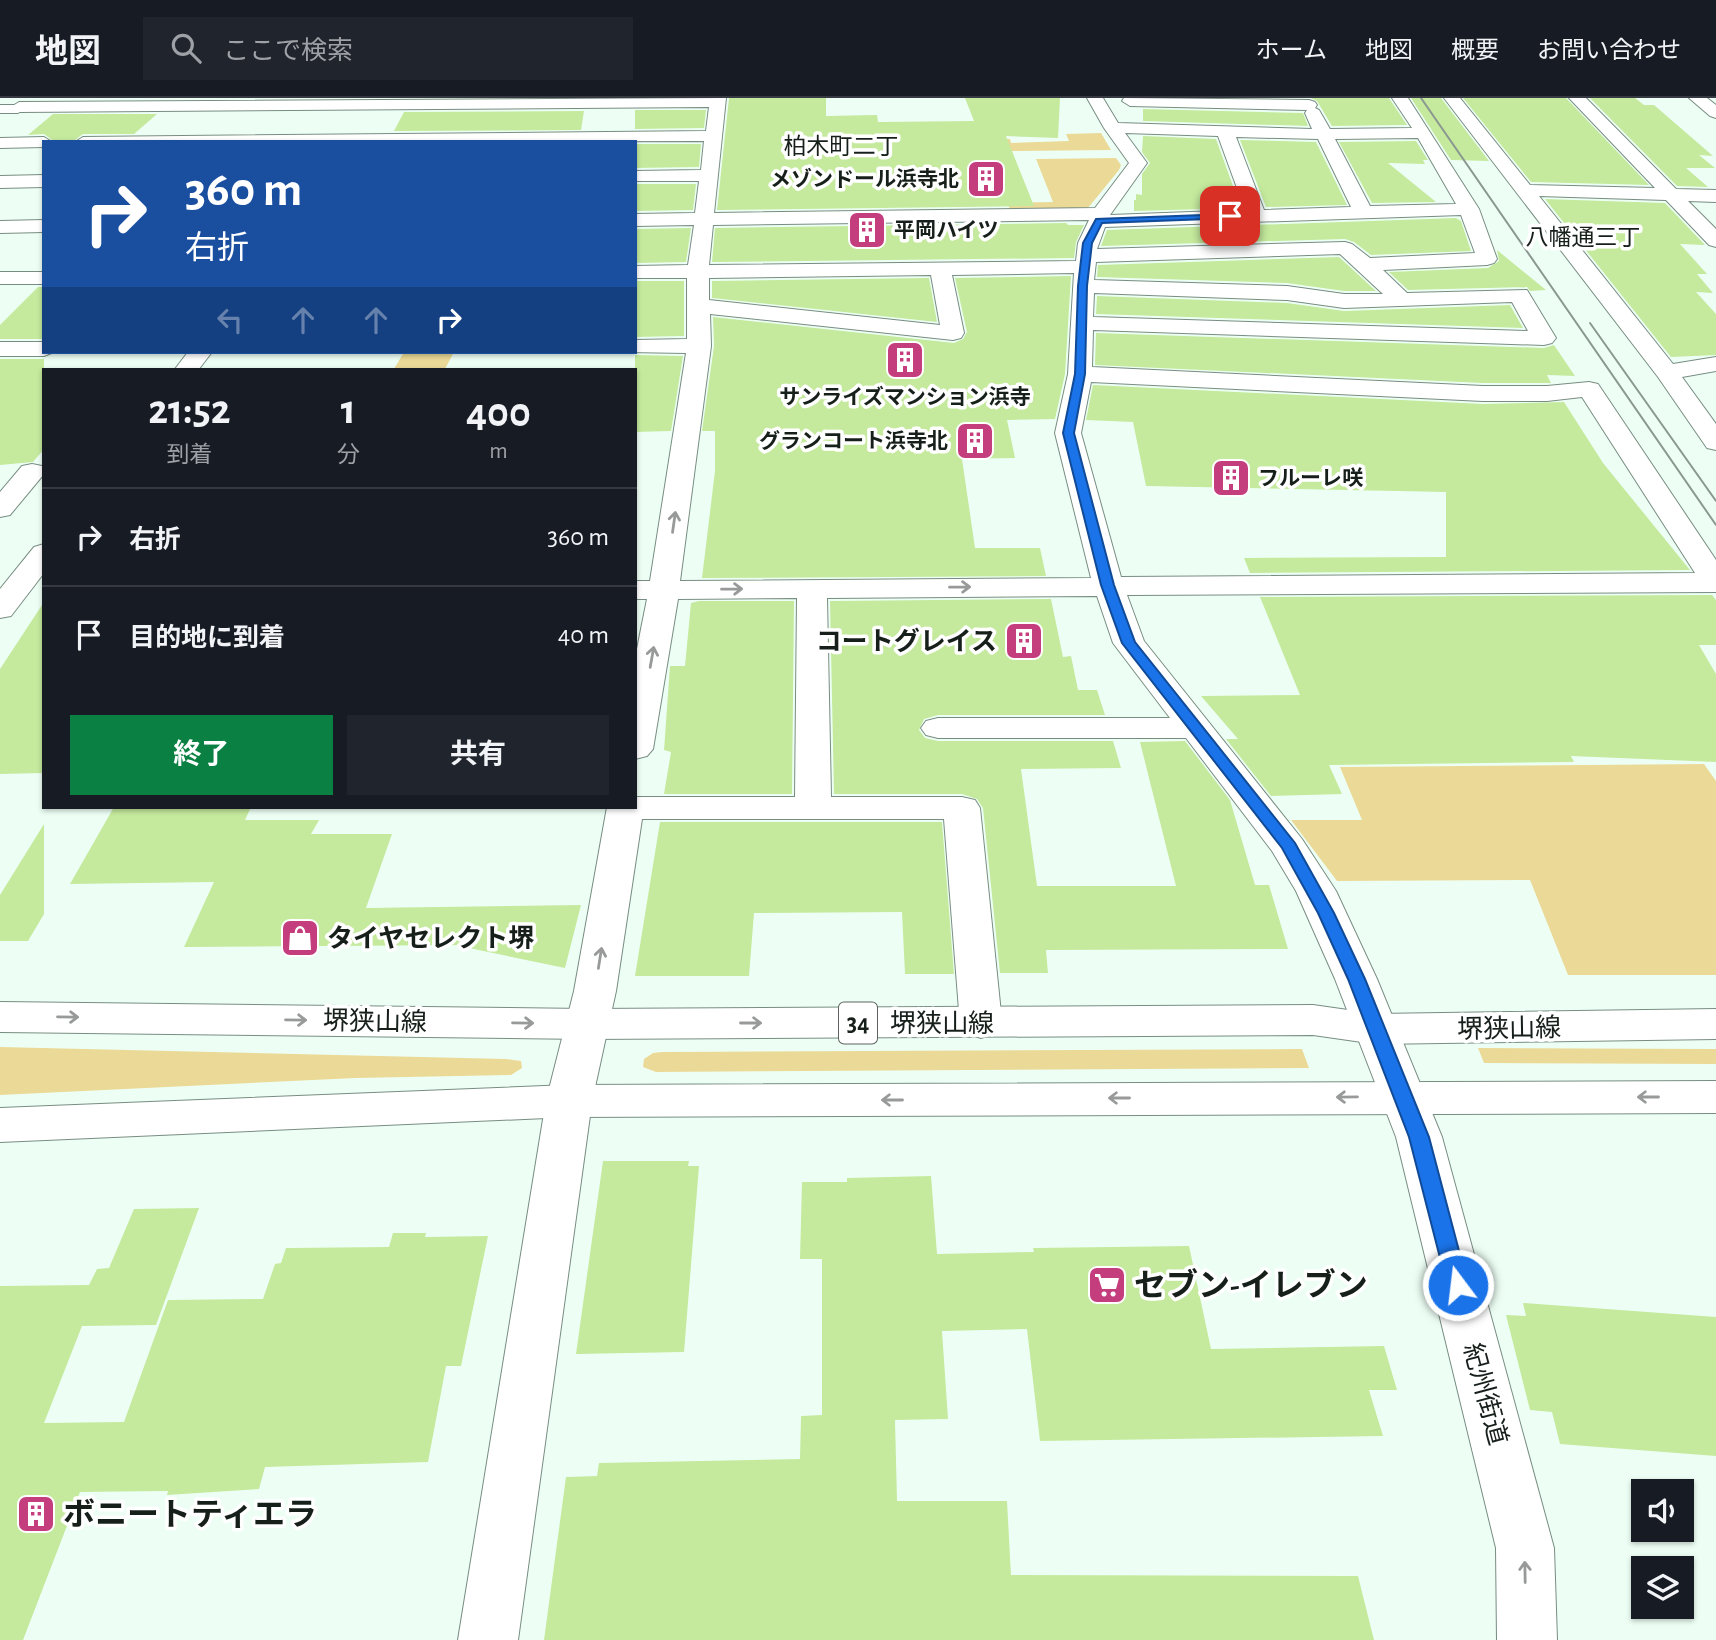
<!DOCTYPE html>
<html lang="ja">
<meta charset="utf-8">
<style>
:root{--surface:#171b24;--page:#20242c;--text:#f1f3f6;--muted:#9ea1a6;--line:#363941;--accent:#0b8043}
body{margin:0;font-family:"Alegreya Sans","Noto Sans JP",sans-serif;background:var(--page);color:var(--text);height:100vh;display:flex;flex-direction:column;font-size:26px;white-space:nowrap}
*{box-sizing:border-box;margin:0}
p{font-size:23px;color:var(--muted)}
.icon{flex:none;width:38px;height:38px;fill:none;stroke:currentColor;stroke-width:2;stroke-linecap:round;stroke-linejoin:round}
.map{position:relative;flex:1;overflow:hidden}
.panel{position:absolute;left:42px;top:270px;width:595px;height:441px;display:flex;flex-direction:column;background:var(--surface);border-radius:0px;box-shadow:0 2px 5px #0004}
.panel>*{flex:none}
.guide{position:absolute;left:42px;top:42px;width:595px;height:214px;border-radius:0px;box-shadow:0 2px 5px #0004;background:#1a4fa0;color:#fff;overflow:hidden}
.tools{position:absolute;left:1631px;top:1381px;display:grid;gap:14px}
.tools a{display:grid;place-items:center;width:63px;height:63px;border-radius:0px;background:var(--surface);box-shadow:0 2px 5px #0004;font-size:35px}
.pin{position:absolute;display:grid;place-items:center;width:60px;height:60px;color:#fff;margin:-30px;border-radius:14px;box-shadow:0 4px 10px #0006}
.me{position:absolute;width:77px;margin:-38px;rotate:345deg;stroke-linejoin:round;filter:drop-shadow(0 0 5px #0008)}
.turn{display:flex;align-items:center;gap:24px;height:147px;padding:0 28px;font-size:32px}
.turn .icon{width:91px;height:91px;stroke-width:2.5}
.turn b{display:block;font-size:49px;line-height:60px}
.lanes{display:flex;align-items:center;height:66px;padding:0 28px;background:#0003;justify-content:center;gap:35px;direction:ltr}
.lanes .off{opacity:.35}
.eta{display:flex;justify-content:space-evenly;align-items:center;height:119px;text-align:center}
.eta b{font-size:42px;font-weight:700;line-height:49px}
.cta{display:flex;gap:14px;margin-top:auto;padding:14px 28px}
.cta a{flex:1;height:80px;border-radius:0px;background:var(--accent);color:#fff;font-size:28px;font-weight:700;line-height:80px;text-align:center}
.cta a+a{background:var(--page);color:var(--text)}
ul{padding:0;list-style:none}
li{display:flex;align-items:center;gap:21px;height:98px;padding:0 28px;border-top:2px solid var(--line)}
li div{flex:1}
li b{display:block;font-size:26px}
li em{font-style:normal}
header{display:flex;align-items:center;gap:42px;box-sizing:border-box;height:98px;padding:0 35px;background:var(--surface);border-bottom:2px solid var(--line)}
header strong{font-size:33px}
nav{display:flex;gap:38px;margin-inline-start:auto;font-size:24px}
.search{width:490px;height:63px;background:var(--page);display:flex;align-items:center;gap:18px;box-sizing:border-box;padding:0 24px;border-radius:0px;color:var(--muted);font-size:26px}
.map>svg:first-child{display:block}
</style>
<header>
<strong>地図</strong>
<div class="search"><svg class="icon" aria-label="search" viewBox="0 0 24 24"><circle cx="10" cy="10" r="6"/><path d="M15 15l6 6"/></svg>ここで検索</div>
<nav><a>ホーム</a><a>地図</a><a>概要</a><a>お問い合わせ</a></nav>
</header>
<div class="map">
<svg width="1716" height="1542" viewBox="0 0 1716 1542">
<rect width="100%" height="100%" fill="#edfff5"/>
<!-- green -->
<g fill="#ebda97">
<polygon points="1101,35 1111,52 732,56 878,43 1010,41 1011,45 1069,43 1066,36"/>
<polygon points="1116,60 1121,67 1119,72 1088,110 1011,113 1007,105 1053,104 1036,61"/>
<polygon points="404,254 454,254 445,271 394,271"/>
<polygon points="1704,666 1716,683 1716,877 1568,877 1530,782 1337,783 1291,722 1362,722 1340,669"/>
<polygon points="0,949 506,961 521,963 522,970 511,977 356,980 0,997"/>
<polygon points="1478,950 1716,951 1716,966 1484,965"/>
<polygon points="1302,951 1309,970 656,974 643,969 644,961 653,955 662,954"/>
</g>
<!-- building -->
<g fill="#c5ea9d">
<polygon points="729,0 826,0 826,18 877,17 878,24 974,23 965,0 1060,0 1058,40 1006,38 1034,108 717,112"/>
<polygon points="1311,0 1389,0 1407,27 1332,28 1317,3"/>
<polygon points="1411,0 1441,0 1489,63 1451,62"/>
<polygon points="1463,0 1566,0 1649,87 1531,84"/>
<polygon points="1590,0 1635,0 1644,7 1654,7 1713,58 1699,57 1715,70 1686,70 1708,89 1677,88"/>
<polygon points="1143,11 1303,15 1308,28 1143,23"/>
<polygon points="635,12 706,12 704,30 635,31"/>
<polygon points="584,13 581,32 394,33 404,14"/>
<polygon points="53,16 157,16 134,36 83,36 72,44 55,44 44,36 28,37"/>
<polygon points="1143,38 1216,41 1241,110 1134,113 1134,102 1136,102 1136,96 1142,97 1142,76 1150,65 1142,54"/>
<polygon points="1240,42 1316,44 1347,107 1266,109"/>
<polygon points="1416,43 1428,62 1423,62 1425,66 1388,65 1436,104 1372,105 1339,44"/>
<polygon points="635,46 701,46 699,69 635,70"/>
<polygon points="635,86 696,86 693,112 635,113"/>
<polygon points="1545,101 1665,105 1705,147 1680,146 1707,176 1697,176 1713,195 1696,194 1716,216 1716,257 1671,259"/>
<polygon points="1456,120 1461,123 1471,153 1371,157 1354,144 1345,141 1101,148 1107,132"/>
<polygon points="1066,125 1068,127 1084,127 1076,144 1074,160 712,164 715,130"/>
<polygon points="691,130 686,164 635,165 635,131"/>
<polygon points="1497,152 1546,192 1530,193 1527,189 1408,192 1389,174 1488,170 1499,163"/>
<polygon points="1339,159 1376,193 1344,193 1287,185 1097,179 1098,167"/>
<polygon points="1071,178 1065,276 1055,321 1007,322 1015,360 962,361 975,450 1040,450 1046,478 702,480 715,373 715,333 702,333 714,248 713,219 954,245 963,241 967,234 955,180"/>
<polygon points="929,180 937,224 712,200 712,183"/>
<polygon points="635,183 684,183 684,238 635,239"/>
<polygon points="38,189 44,189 44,241 0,241 0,227"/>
<polygon points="1097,198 1287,205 1344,213 1510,207 1523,230 1096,216"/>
<polygon points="1096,235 1544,250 1554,247 1575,278 1547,277 1551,285 1483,285 1095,267"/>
<polygon points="635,257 683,258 671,333 635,334"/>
<polygon points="0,261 44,261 44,351 33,364 0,367"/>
<polygon points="1093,287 1483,306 1564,304 1603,365 1690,472 1250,475 1244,460 1446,459 1446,394 1146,388 1133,324 1086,322"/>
<polygon points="1712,497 1716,502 1716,547 1699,547 1716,576 1716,664 1571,658 1574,664 1329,667 1342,696 1271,698 1226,641 1238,641 1201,598 1300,597 1260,499"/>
<polygon points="1051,501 1063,559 1071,558 1078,592 1097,592 1105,617 938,617 924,621 919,632 925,640 938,643 1113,643 1121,670 1021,671 1037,788 1176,788 1140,644 1185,643 1230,702 1255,787 1269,787 1288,851 1046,852 1048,875 1000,875 983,710 977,701 962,696 834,696 830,503"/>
<polygon points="699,503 794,503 792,696 664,696 671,654 664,652 670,568 685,568 691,505"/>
<polygon points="44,504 44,675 0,676 0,571"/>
<polygon points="114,709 251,709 245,722 319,722 311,736 392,736 366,810 581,807 565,870 469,850 470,847 184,849 214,784 70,786"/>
<polygon points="660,724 942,724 954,876 905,876 902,814 754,815 749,878 635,878"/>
<polygon points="44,726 44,816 28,843 0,843 0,797"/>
<polygon points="603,1063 689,1063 688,1068 699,1068 684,1254 576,1256"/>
<polygon points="931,1078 937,1156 1034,1154 1033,1150 1189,1148 1211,1251 1384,1248 1397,1292 1369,1292 1383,1338 1040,1343 1027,1231 942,1233 948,1321 895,1322 897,1403 1007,1403 1011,1477 1358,1478 1374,1542 544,1542 566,1379 597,1378 599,1365 800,1361 801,1318 822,1317 822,1161 800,1161 802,1084 847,1084 847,1080"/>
<polygon points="199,1110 156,1227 82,1228 44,1325 124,1324 168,1202 263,1201 275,1166 281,1165 286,1150 389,1149 393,1135 426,1135 425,1139 488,1138 461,1268 446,1268 428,1364 265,1369 259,1391 167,1397 168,1393 80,1394 23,1542 0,1542 0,1188 89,1187 97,1171 109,1170 134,1111"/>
<polygon points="1523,1205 1716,1219 1716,1358 1560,1346 1552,1314 1530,1312 1506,1217 1526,1218"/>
</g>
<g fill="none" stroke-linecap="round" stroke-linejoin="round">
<defs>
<polygon id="pedestrian" points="0,7 18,7 25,11 18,15 0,15"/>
<g id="minor">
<path d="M 726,0 L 714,115 L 1095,110 L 1129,65 L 1104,30 L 1087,0 L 1103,0 L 1118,25 L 1312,31 L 1305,15 L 1307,12 L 1130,8 L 1122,3 L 1124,0 L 1309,2 L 1315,4 L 1317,7 L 1315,10 L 1319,12 L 1330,31 L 1412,30 L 1392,0 L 1408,0 L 1479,111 L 1497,161 L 1494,165 L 1487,167 L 1383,172 L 1407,195 L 1527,192 L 1556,240 L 1552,245 L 1544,247 L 1093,232 L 1092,269 L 1483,288 L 1547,288 L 1589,284 L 1598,286 L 1716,462 L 1716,494 L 1127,497 L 1144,543 L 1302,741 L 1336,793 L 1377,881 L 1442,1039 L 1554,1450 L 1557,1542 L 1497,1542 L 1496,1450 L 1396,1039 L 1335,881 L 1296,793 L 1272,753 L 1186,640 L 938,640 L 926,637 L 921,630 L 926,623 L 938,620 L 1170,620 L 1113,545 L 1097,498 L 827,500 L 831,699 L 962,699 L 975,702 L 980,710 L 1002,925 L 996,935 L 981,940 L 966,935 L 960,925 L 944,721 L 642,721 L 616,893 L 592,1003 L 518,1542 L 458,1542 L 546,1003 L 574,893 L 607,709 L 635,709 L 635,699 L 795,699 L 797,500 L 678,501 L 653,651 L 647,658 L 635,661 L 635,561 L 647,501 L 635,501 L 635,483 L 650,483 L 686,255 L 627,254 L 635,254 L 635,242 L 687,241 L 687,180 L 635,180 L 635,168 L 688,167 L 694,127 L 635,128 L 635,116 L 695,115 L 699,83 L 635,83 L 635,73 L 701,72 L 704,43 L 75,44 L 83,39 L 706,33 L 709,9 L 19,14 L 11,9 L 19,4 ZM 1125,35 L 1218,38 L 1245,112 L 1110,117 L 1147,65 ZM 1236,39 L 1318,41 L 1351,109 L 1264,112 ZM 1418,40 L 1456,106 L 1370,108 L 1335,41 ZM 1461,117 L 1475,155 L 1370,160 L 1352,146 L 1345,144 L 1097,151 L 1105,129 ZM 1089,122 L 1078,145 L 1076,163 L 709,167 L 713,127 ZM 1340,156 L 1383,196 L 1344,196 L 1287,188 L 1094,182 L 1096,164 ZM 1074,175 L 1068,276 L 1055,335 L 1091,480 L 680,483 L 711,248 L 710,216 L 953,242 L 961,240 L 964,235 L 952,177 ZM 931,177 L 940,227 L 709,202 L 709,180 ZM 1094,195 L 1287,202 L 1344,210 L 1512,204 L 1528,233 L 1093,219 ZM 1091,284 L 1483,303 L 1547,303 L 1582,299 L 1695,475 L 1121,479 L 1081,335 Z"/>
<polygon points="1444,0 1460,0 1530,87 1655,90 1569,0 1586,0 1676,91 1716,92 1716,104 1688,103 1716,131 1716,149 1709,147 1666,102 1539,98 1673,266 1716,259 1716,273 1682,279 1716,326 1716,352 1707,350 1658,279"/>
<polygon points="1689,0 1707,0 1716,7 1716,20 1710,18"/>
<polygon points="44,39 52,44 44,44 44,49 0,50 0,40"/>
<polygon points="44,77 44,89 0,90 0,78"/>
<polygon points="44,122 44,134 0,135 0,123"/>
<rect x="0" y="174" width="44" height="12"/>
<polygon points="0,244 44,244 44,254 54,254 44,258 0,258"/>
<polygon points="188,254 212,254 199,271 175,271"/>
<polygon points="32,366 42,368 44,376 10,417 0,419 0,394 22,368"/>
<polygon points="44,446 44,475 11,518 0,520 0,491 34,449"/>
</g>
<g id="primary">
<polygon points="0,904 586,911 1313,907 1376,916 1716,911 1716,941 1376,946 1313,937 586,941 0,934"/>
<polygon points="1716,983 1716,1015 569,1019 0,1044 0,1010 569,987"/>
</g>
</defs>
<!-- pedestrian casing -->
<use href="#pedestrian" stroke="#788d82" stroke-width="2"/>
<!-- minor casing -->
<use href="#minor" stroke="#788d82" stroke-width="2"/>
<!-- primary casing -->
<use href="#primary" stroke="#788d82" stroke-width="2"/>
<!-- pedestrian -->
<use href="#pedestrian" fill="#fff" fill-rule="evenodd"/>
<!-- minor -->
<use href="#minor" fill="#fff" fill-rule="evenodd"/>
<!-- primary -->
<use href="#primary" fill="#fff" fill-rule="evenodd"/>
<!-- tram -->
<g stroke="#8b9891" stroke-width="2">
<polyline points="1421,0 1716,427"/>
<polyline points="1590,225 1716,403"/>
</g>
</g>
<!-- one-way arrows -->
<defs><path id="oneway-shaft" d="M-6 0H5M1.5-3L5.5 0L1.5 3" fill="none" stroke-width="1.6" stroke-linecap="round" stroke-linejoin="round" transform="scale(1.75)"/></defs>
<g stroke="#979a98">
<use href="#oneway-shaft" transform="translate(674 424) rotate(-82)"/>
<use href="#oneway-shaft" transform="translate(960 489) rotate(-1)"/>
<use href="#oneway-shaft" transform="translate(732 491) rotate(-1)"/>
<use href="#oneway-shaft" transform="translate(652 559) rotate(-80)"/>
<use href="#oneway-shaft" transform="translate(600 860) rotate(-81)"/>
<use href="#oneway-shaft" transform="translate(68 919) rotate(1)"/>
<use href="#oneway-shaft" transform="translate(296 922) rotate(1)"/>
<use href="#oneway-shaft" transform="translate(523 925) rotate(1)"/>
<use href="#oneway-shaft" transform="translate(751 925)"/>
<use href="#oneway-shaft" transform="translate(1347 999) rotate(179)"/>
<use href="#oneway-shaft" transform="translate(1648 999) rotate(-180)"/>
<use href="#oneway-shaft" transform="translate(1119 1000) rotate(180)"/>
<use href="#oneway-shaft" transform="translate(892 1002) rotate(180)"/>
<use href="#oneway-shaft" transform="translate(1525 1474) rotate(-91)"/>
</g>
<!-- route -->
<polygon fill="#1a73e8" stroke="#114b97" stroke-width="2" points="1230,116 1233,120 1102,125 1092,145 1087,188 1085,276 1074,335 1114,487 1135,544 1295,745 1334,815 1365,881 1429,1039 1468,1187 1465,1193 1458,1195 1451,1193 1447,1187 1409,1039 1348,881 1318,815 1282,750 1122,545 1101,487 1063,335 1075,276 1078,188 1083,145 1096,121"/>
<!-- icons -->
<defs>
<symbol id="building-square" viewBox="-11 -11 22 22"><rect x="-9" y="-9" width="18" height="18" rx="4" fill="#c43d7c" stroke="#fff"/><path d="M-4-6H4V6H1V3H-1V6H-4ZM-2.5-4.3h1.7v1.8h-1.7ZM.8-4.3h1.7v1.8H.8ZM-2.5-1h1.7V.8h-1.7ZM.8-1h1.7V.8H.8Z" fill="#fff"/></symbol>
<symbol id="shop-square" viewBox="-11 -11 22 22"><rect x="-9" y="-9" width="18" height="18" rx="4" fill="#c43d7c" stroke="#fff"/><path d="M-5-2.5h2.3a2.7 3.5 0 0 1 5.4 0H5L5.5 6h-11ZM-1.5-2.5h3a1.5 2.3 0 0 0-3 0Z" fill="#fff"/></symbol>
<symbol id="supermarket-square" viewBox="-11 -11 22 22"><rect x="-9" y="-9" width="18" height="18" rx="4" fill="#c43d7c" stroke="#fff"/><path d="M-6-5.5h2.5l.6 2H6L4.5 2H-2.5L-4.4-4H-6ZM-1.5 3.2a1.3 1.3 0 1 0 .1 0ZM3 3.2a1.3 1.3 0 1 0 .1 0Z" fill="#fff"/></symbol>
</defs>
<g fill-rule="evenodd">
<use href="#building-square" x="964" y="59" width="44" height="44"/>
<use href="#building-square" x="845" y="110" width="44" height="44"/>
<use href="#building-square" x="883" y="240" width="44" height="44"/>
<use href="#building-square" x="953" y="321" width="44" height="44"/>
<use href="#building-square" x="1209" y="358" width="44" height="44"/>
<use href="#building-square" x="1002" y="521" width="44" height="44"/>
<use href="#shop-square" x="278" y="818" width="44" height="44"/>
<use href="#supermarket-square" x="1085" y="1165" width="44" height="44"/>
<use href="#building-square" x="14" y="1394" width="44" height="44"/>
</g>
<g text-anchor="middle" stroke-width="7" stroke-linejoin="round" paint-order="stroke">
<!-- far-poi labels -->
<g font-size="21" font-weight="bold" fill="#171f1b" stroke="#fff" text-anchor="end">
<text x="959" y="88">メゾンドール浜寺北</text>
<text x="894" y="139" text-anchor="start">平岡ハイツ</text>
<text x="905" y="306" text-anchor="middle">サンライズマンション浜寺</text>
<text x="948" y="350">グランコート浜寺北</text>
<text x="1258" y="387" text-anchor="start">フルーレ咲</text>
</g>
<!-- far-neighbourhood labels -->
<g font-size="23" fill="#171f1b" stroke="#fff">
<text x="841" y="56">柏木町二丁</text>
<text x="1583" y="147">八幡通三丁</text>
</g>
<!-- shield labels -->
<rect fill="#fff" stroke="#5d625f" stroke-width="2" x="839" y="904.5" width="38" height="41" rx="5"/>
<g font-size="24" font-weight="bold" fill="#171f1b">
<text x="858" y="933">34</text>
</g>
<!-- poi labels -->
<g font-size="26" font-weight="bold" fill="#171f1b" stroke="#fff" text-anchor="end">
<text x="997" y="552">コートグレイス</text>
<text x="327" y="849" text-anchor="start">タイヤセレクト堺</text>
</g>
<!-- street labels -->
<g font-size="26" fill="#171f1b" stroke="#fff">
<text transform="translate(375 923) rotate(1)" y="9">堺狭山線</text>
<text x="942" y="934">堺狭山線</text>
<text transform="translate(1509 930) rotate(-1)" y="9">堺狭山線</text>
<text transform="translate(1486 1296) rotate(75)" y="9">紀州街道</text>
</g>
<!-- near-poi labels -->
<g font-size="32" font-weight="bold" fill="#171f1b" stroke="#fff" text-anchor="start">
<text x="1134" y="1198">セブン-イレブン</text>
<text x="63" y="1427">ボニートティエラ</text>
</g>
</g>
</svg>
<div class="tools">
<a><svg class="icon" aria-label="sound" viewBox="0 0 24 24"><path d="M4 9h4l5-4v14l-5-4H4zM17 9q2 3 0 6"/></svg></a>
<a><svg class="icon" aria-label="layers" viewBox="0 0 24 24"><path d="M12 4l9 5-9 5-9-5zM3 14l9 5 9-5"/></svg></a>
</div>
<div class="pin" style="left:1230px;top:118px;background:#d93025"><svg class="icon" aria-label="arrive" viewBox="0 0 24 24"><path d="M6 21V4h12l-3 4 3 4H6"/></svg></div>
<svg class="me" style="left:1458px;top:1187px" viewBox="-20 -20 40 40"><circle r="17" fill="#1a73e8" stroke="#fff" stroke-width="3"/><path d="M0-11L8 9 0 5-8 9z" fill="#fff"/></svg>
<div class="guide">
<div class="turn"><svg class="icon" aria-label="right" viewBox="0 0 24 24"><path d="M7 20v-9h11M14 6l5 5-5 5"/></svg><div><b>360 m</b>右折</div></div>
<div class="lanes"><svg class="icon off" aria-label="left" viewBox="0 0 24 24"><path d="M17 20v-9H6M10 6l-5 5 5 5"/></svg><svg class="icon off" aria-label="ahead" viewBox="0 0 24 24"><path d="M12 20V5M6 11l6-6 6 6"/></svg><svg class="icon off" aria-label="ahead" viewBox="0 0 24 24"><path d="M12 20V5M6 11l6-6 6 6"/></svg><svg class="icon" aria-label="right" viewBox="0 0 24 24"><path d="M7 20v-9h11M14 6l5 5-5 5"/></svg></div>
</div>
<section class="panel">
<div class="eta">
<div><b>21:52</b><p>到着</p></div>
<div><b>1</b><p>分</p></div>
<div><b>400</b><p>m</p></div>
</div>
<ul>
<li><svg class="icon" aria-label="right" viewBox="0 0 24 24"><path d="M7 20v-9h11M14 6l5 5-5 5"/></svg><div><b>右折</b></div><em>360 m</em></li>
<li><svg class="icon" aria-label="arrive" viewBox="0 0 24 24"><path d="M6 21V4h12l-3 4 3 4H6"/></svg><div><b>目的地に到着</b></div><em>40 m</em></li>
</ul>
<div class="cta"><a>終了</a><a>共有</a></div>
</section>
</div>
